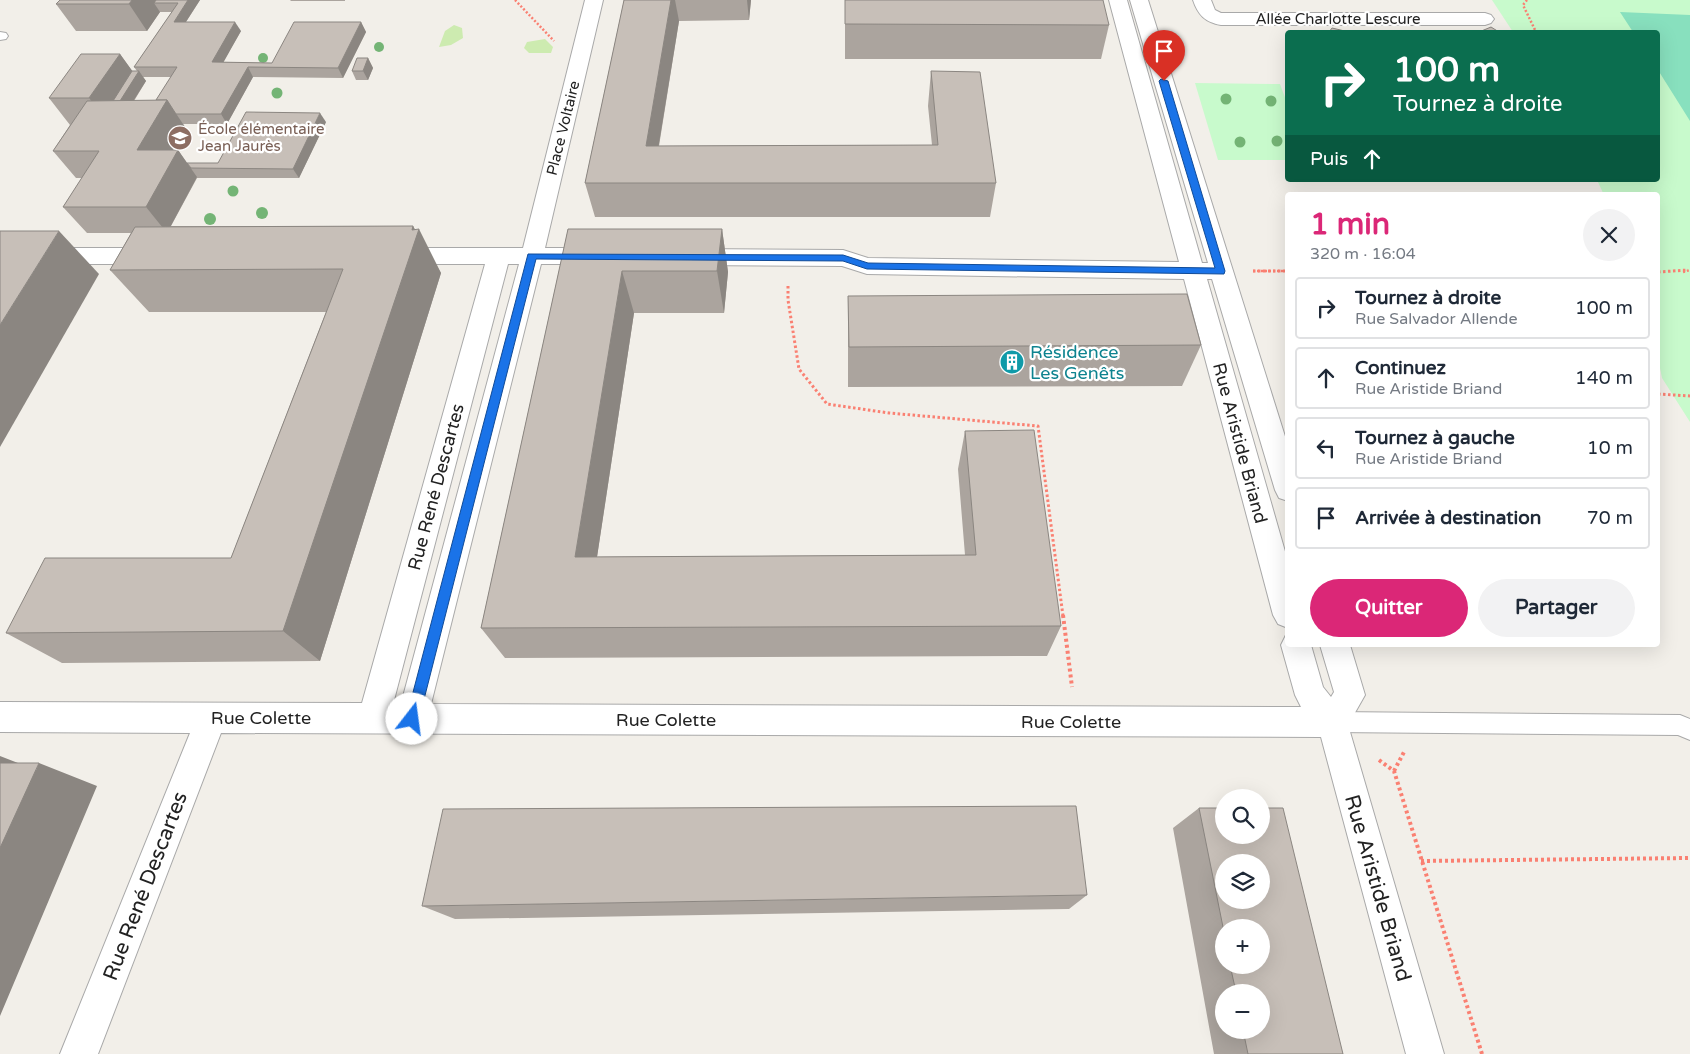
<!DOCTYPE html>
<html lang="fr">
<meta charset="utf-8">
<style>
:root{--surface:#fff;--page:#f2f2f3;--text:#1f2937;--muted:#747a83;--line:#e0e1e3;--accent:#db2777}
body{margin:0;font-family:"Varela Round",sans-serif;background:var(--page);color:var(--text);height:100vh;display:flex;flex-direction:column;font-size:19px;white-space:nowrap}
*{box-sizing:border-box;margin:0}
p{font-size:16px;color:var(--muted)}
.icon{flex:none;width:28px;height:28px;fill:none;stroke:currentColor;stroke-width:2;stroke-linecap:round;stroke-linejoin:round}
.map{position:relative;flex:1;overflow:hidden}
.details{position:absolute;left:1285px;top:192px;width:375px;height:455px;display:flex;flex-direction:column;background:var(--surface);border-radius:5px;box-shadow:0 5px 20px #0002}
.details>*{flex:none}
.guide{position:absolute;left:1285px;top:30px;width:375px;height:152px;border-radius:5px;box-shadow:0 5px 20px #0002;background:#0b6e4f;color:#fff;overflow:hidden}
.buttons{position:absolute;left:1215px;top:789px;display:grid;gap:10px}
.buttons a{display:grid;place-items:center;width:55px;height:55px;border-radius:50%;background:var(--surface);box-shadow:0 5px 20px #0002;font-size:25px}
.pin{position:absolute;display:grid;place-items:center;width:42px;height:42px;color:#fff;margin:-51px -21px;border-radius:50% 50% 50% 0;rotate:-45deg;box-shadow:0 0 5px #0007}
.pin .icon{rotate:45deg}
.me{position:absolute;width:55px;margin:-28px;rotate:15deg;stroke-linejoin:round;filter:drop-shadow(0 0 4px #0008)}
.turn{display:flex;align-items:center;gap:18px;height:105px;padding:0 25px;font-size:22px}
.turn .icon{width:65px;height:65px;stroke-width:2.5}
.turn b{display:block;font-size:35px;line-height:42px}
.then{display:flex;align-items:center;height:48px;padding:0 25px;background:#0003;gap:10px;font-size:19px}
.round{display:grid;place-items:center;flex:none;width:52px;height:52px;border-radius:26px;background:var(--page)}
.summary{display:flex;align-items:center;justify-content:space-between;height:85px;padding:0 25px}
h1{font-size:30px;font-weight:700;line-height:38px;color:var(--accent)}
.primary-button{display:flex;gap:10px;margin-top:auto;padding:10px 25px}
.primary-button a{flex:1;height:58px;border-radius:30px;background:var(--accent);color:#fff;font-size:20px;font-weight:700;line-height:58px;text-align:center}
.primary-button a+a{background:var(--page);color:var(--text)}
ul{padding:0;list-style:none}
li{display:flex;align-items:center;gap:15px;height:62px;margin:0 10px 8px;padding:0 15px;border:2px solid var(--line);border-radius:5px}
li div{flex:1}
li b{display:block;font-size:19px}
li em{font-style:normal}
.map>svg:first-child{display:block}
</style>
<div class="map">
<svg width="1690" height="1054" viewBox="0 0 1690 1054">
<rect width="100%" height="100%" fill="#f2efe9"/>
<!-- grass -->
<g fill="#cdebb0">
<polygon points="454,25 462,28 463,38 451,45 439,47 445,31"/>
<polygon points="545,39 553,47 551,53 529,53 524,48 527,42"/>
</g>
<!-- park -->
<g fill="#c8facc">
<polygon points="1492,0 1690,0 1690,422 1662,378 1658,358 1658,195 1604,195 1597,180 1658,180 1658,32 1513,32"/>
<polygon points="1195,83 1280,84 1287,103 1287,160 1218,160"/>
</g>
<!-- pitch -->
<polygon fill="#88e0be" points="1620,12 1690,15 1690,121 1658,70 1658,32 1633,32"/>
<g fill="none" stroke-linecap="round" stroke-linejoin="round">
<defs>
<g id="service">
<polygon points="0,32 6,33 8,36 6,39 0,40"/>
<polygon points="1332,712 1680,715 1690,719 1690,740 1678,735 1332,732 1325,729 1321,722 1325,715"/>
</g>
<g id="minor">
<path d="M 585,0 L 603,0 L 545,248 L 600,248 L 608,250 L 611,256 L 608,262 L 600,264 L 541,264 L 431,704 L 1301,707 L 1295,695 L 1281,645 L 1286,635 L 1288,635 L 1288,645 L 1311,645 L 1323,687 L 1331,697 L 1334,692 L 1320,645 L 1350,645 L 1365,695 L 1348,725 L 1444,1054 L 1406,1054 L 1321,737 L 221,733 L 98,1054 L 60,1054 L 190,733 L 0,732 L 0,702 L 362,703 L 485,264 L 396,264 L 388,262 L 385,256 L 388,250 L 396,248 L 523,248 ZM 508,264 L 519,264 L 401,704 L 393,704 Z"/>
<polygon points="1109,0 1127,0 1202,263 1208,263 1130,0 1148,0 1288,446 1288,501 1279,498 1275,490 1212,279 1207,279 1288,562 1288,628 1278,624 1273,615 1184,279 867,274 842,266 688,265 680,263 677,257 680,251 688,249 843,250 868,258 1179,262"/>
<path d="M 1193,0 L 1211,0 L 1215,10 L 1221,13 L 1485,13 L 1491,15 L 1494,19 L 1491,23 L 1485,25 L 1221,25 C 1205,22 1198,15 1193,0 Z"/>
<polygon points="0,248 155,248 163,250 166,256 163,262 155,264 0,264"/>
</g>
</defs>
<!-- service casing -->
<use href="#service" stroke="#a9a9a9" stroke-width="2"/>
<!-- minor casing -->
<use href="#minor" stroke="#a9a9a9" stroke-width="2"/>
<!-- path-far2 -->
<g stroke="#fa8072" stroke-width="2.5" stroke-dasharray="2 2" stroke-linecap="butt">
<polyline points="515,0 554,41"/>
<polyline points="1527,0 1523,5 1536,32"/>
<polyline points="1253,271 1288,271"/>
<polyline points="1683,272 1690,270"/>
</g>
<!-- path-far1 -->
<g stroke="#fa8072" stroke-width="3" stroke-dasharray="2.5 2.5" stroke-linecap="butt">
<polyline points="1253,271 1288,271"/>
<polyline points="1658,272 1688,270"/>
<polyline points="788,286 788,300 799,369 827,404 889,413 1038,426 1063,616"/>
<polyline points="1658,394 1690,396"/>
</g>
<!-- path -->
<g stroke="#fa8072" stroke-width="4" stroke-dasharray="3 3" stroke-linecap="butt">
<polyline points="1063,615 1072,687"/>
<polyline points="1379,760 1394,771 1482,1054"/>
<polyline points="1394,771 1404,752"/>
<polyline points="1421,861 1690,858"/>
</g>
<!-- service -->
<use href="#service" fill="#fff" fill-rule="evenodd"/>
<!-- minor -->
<use href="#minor" fill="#fff" fill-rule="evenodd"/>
</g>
<!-- trees -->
<g fill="#74b475">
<circle cx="379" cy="47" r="5"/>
<circle cx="263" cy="58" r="5"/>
<circle cx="277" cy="93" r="5.5"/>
<circle cx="1226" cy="99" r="5.5"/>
<circle cx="1271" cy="101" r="5.5"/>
<circle cx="1277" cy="141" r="5.5"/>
<circle cx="1240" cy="142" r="5.5"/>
<circle cx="233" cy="191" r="5.5"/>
<circle cx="262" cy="213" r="6"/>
<circle cx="210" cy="219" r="6"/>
</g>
<!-- wall -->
<g fill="#aba49e" fill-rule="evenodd">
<path d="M 200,0 L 186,22 L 241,31 L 223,62 L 272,63 L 361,22 L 366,32 L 343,78 L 253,77 L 227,124 L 183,124 L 185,127 L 173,150 L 178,150 L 187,163 L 218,163 L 326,122 L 299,178 L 197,178 L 171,226 L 413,226 L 441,273 L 320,661 L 62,663 L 6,633 L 231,558 L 326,312 L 149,312 L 110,270 L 131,233 L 87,233 L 63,207 L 82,178 L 76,178 L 53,151 L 70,125 L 49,98 L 120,54 L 132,71 L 137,71 L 134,67 L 172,12 L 160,12 L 147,31 L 76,31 L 56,4 ZM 143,77 L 171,77 L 156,100 L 134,101 L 146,81 Z"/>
<polygon points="290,0 345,0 345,1 291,1"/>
<polygon points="624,0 751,0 749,20 679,21 659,146 932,145 928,106 931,71 996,183 990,217 595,217 585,183"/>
<polygon points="845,0 1109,25 1101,59 845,59"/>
<polygon points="368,58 373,68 368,80 356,80 352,71"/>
<polygon points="568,229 722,229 728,272 724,313 634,313 597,557 965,555 958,469 965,431 1061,626 1047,656 505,658 481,628"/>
<polygon points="848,296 1201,345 1182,386 848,387"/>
<path d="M 1199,808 L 1343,1054 L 1214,1054 L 1173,828 ZM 1224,928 L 1261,965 L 1224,965 ZM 1224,992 L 1261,992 L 1261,1030 L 1224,1030 Z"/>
<polygon points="1087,895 1069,909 455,919 422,906"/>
</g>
<!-- shaded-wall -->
<g fill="#8b8681">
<polygon points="132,0 168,0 154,3 160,12 147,31 129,4"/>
<polygon points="188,0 200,0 180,31 174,22"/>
<polygon points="671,0 675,0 679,21 653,180 646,146"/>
<polygon points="747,0 751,0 749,20"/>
<polygon points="235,22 241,31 218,72 212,62"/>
<polygon points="361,22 366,32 343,78 338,68"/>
<polygon points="120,54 136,76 139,71 146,81 116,128 105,118 89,98"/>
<polygon points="368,58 373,68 368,80 363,71"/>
<polygon points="248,67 253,77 227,124 221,114"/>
<polygon points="167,100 185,127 163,168 137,150"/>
<polygon points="320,113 326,122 299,178 293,169"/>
<polygon points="178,150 197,177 167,233 146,207"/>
<polygon points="413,226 417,234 419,229 441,273 320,661 283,631"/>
<polygon points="722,229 728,272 724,313 717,271"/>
<polygon points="59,231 99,274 0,447 0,325"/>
<polygon points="622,271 634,313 592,590 575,557"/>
<polygon points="0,756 36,770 39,763 97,786 0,1016"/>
</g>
<!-- building -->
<g fill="#c7bfb8" stroke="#8b8681" fill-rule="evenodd">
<polygon points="60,0 132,0 129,4 56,4"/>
<polygon points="156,0 188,0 174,22 235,22 212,62 272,63 294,22 361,22 338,68 248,67 221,114 176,114 167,100 156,100 177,67 134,67 178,3 154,3"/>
<polygon points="624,0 671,0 646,146 938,145 931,71 980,72 996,183 585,183"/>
<polygon points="845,0 1103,0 1109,25 845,24"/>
<polygon points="1491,27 1499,32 1479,32"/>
<polygon points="1332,28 1349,32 1329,32"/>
<polygon points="81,54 120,54 89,98 49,98"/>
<polygon points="357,58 368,58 363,71 352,71"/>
<polygon points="132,71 139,71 120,101 113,101"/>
<polygon points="167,100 137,150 178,150 146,207 63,207 99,151 53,151 87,101"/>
<polygon points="246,112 320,113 293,169 191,168 187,163 218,163"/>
<polygon points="413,226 412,230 419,229 283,631 6,633 45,558 231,558 343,269 110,270 135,227"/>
<polygon points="568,229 722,229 717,271 622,271 575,557 976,555 965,431 1034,430 1061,626 481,628"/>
<polygon points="0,231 59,231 0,325"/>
<polygon points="1187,294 1201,345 849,347 848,296"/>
<polygon points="0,763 39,763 0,848"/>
<polygon points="1076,806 1087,895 422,906 443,809"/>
<path d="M 1199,808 L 1224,808 L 1224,835 L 1261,835 L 1261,808 L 1283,808 L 1343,1054 L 1248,1054 L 1243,1030 L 1261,1030 L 1261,992 L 1236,992 L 1230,965 L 1261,965 L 1261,928 L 1224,928 L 1224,932 ZM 1224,862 L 1261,862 L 1261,900 L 1224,900 Z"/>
</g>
<!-- route -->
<polygon fill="#1a73e8" stroke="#114b97" points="1161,79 1168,81 1225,271 1224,274 867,269 843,261 536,259 419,719 417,723 412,725 408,723 406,719 528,254 843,255 868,263 1215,268 1159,81"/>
<!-- icons -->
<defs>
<symbol id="school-disc" viewBox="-11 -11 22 22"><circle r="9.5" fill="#8d6e63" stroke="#fff"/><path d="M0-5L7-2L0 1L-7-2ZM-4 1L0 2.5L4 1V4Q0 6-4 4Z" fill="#fff"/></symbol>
<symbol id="building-disc" viewBox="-11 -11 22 22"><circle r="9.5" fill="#0f9aa8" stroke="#fff"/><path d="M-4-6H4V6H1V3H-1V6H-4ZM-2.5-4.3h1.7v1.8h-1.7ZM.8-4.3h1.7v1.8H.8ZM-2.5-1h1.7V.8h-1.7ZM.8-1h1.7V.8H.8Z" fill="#fff"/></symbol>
</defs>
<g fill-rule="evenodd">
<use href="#school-disc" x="166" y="124" width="28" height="28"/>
<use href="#building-disc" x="998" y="348" width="28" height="28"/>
</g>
<g text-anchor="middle" stroke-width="4.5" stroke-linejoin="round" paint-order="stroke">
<!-- far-street labels -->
<g font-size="15" fill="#222" stroke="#fff">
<text x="1338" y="24">Allée Charlotte Lescure</text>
<text transform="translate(563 128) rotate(-76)" y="5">Place Voltaire</text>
</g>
<!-- far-education labels -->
<g font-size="15" fill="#785e54" stroke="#fff" text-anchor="start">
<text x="198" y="134">École élémentaire<tspan x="198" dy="17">Jean Jaurès</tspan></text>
</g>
<!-- culture labels -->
<g font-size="18" fill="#0d838f" stroke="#fff" text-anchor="start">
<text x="1030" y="358">Résidence<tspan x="1030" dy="21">Les Genêts</tspan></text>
</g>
<!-- street labels -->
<g font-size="18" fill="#222" stroke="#fff">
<text transform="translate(1240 443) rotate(75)" y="6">Rue Aristide Briand</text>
<text transform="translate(436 487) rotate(-75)" y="6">Rue René Descartes</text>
<text x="261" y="724">Rue Colette</text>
<text x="666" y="726">Rue Colette</text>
<text x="1071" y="728">Rue Colette</text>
</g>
<!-- near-street labels -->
<g font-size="21" fill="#222" stroke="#fff">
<text transform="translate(145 886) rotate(-69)" y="7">Rue René Descartes</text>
<text transform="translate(1378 888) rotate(74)" y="7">Rue Aristide Briand</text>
</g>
</g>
</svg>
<div class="buttons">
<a><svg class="icon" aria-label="search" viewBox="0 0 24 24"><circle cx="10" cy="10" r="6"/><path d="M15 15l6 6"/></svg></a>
<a><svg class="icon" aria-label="layers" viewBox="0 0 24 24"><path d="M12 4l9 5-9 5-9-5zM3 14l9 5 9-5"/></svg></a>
<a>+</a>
<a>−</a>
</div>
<div class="pin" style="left:1164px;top:81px;background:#d93025"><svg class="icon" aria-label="arrive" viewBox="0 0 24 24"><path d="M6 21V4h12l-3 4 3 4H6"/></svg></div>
<svg class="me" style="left:412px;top:719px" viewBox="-20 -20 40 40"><circle r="19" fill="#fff"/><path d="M0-13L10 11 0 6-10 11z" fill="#1a73e8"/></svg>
<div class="guide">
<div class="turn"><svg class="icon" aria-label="right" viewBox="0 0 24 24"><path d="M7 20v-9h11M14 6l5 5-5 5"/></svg><div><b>100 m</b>Tournez à droite</div></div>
<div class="then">Puis<svg class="icon" aria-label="ahead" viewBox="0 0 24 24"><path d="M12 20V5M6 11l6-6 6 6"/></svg></div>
</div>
<section class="details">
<div class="summary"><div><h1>1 min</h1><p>320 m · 16:04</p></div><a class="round"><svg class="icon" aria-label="close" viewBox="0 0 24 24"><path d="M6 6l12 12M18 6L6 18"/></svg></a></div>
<ul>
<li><svg class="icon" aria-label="right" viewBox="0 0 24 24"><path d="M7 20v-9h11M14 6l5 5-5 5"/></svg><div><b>Tournez à droite</b><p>Rue Salvador Allende</p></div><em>100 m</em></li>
<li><svg class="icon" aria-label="ahead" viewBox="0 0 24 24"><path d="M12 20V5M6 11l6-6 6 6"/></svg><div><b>Continuez</b><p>Rue Aristide Briand</p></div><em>140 m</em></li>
<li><svg class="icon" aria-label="left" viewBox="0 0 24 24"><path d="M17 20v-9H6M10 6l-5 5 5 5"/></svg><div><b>Tournez à gauche</b><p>Rue Aristide Briand</p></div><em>10 m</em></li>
<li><svg class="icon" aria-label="arrive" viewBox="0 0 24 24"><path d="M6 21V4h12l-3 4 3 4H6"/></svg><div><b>Arrivée à destination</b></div><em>70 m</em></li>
</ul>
<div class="primary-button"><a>Quitter</a><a>Partager</a></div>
</section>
</div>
